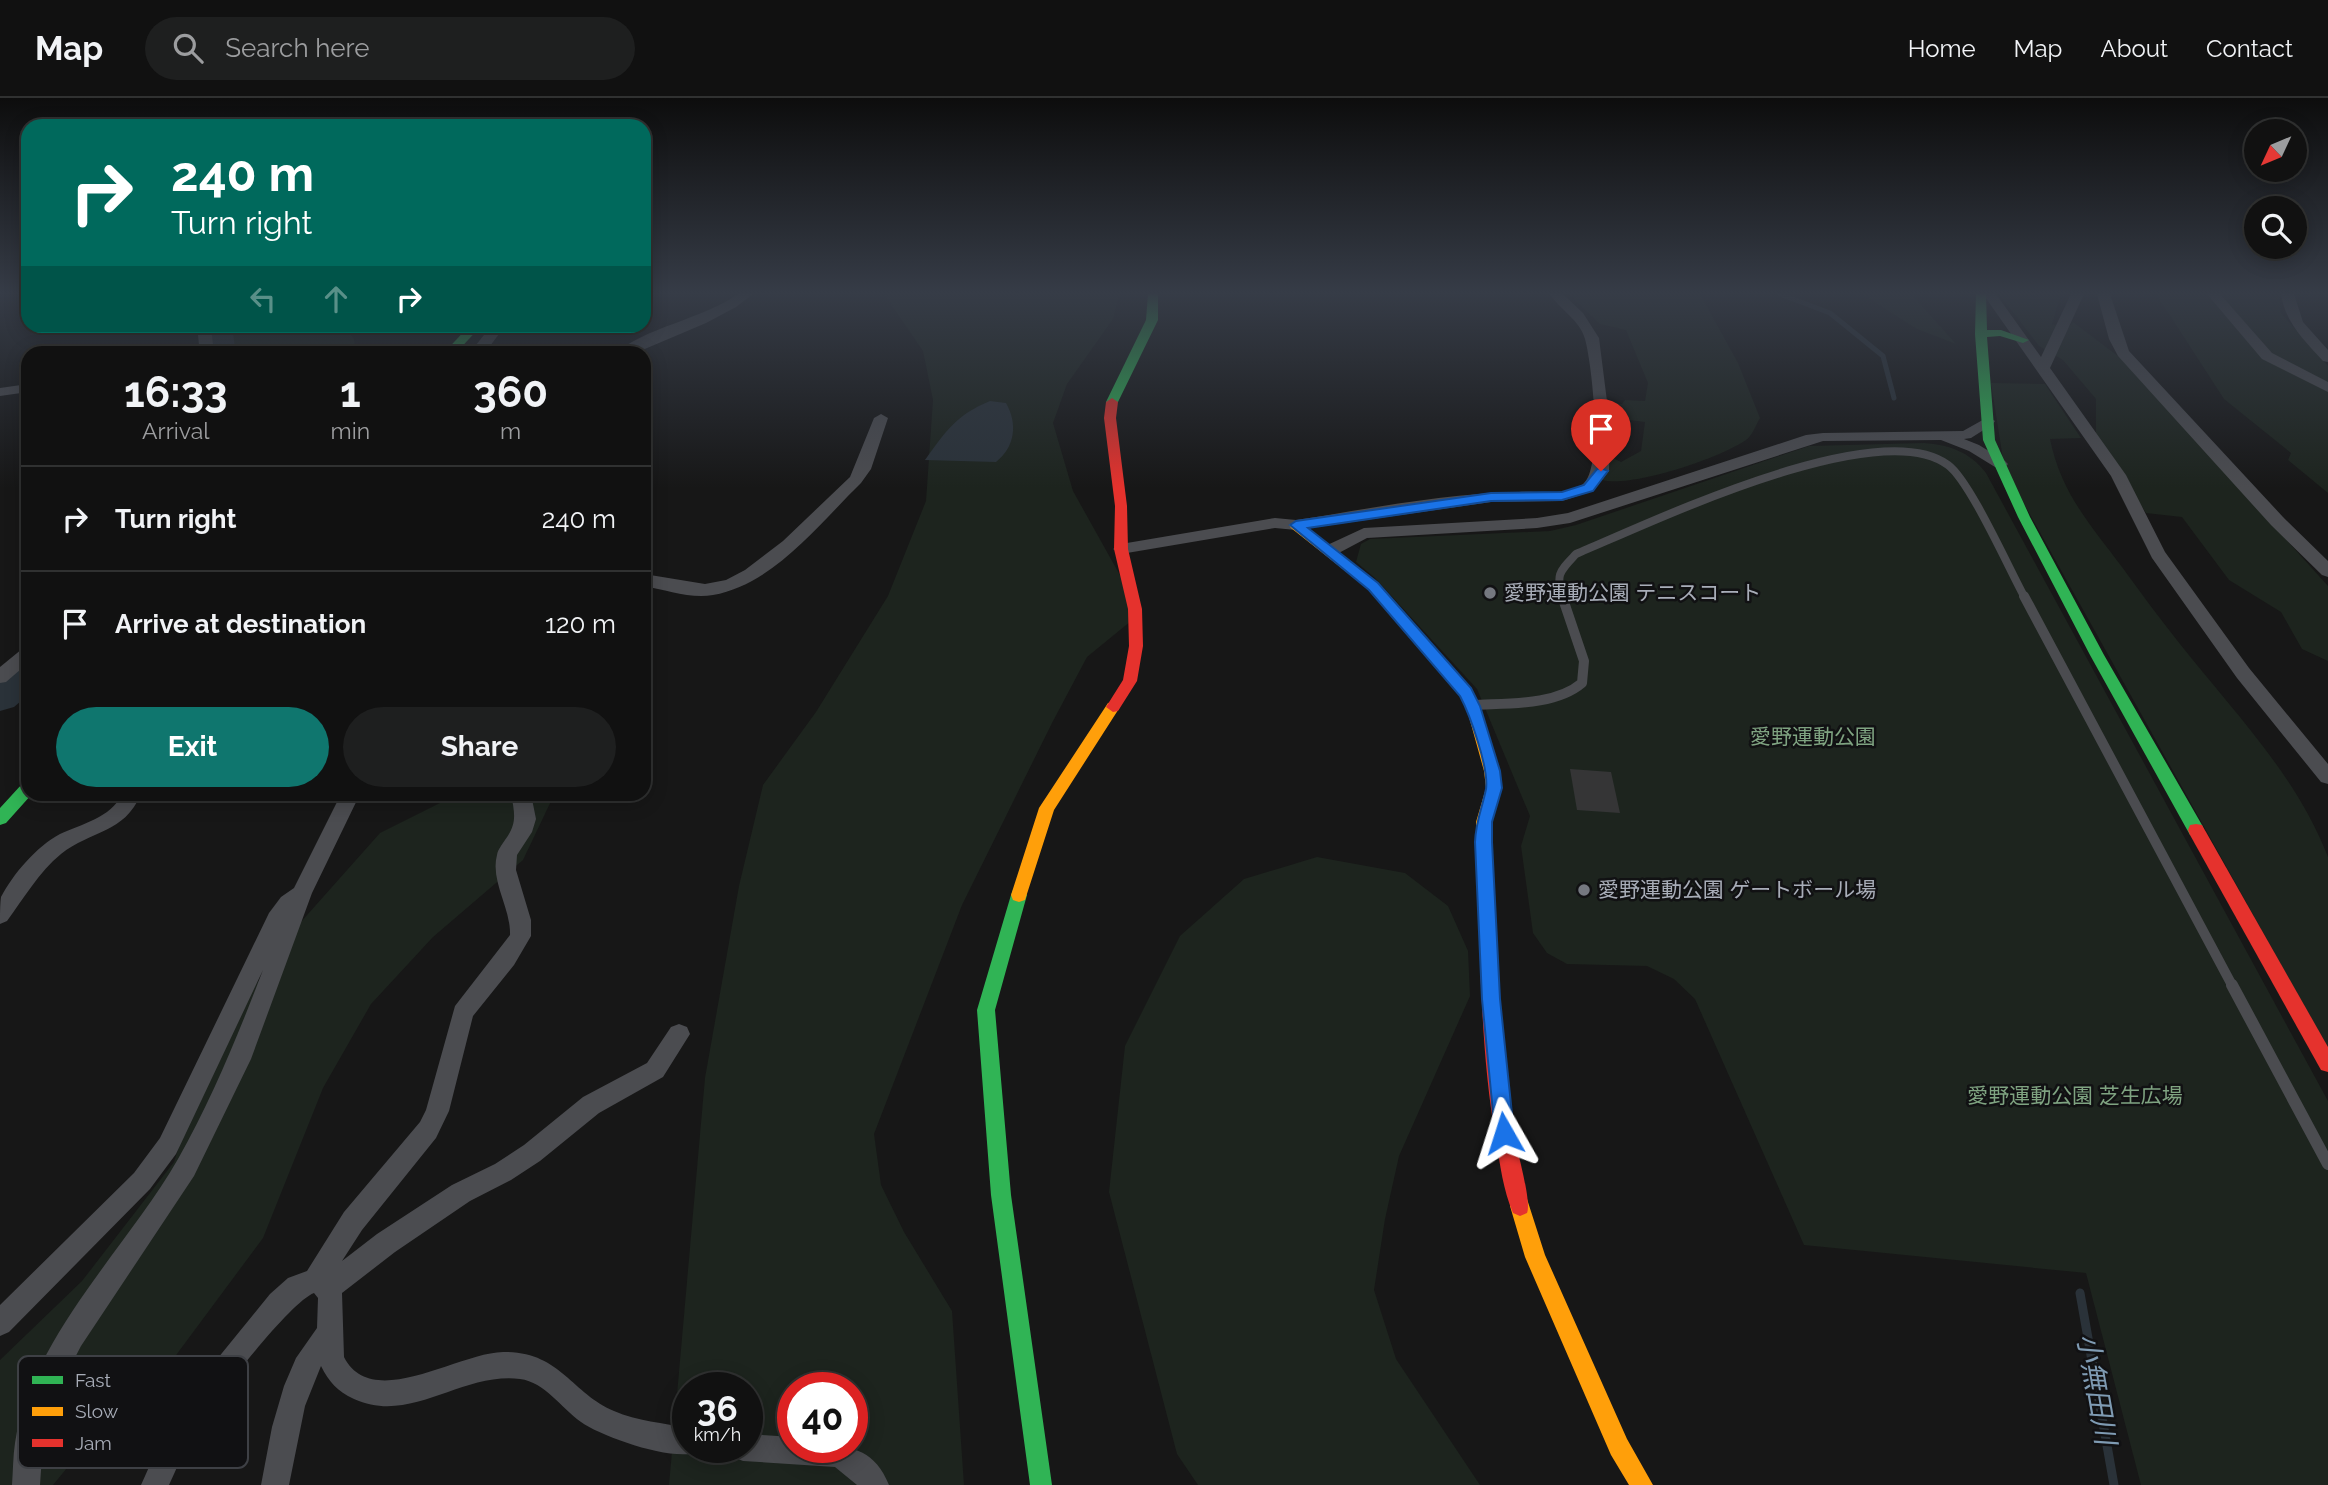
<!DOCTYPE html>
<meta charset="utf-8">
<style>
:root{--surface:#111;--page:#1e1f1f;--text:#f1f3f6;--muted:#9c9d9f;--line:#303131;--accent:#0f766e}
body{margin:0;font-family:Raleway,"Noto Sans JP",sans-serif;background:var(--page);color:var(--text);height:100vh;display:flex;flex-direction:column;font-size:26px;white-space:nowrap}
*{box-sizing:border-box;margin:0}
p{font-size:23px;color:var(--muted)}
.icon{flex:none;width:38px;height:38px;fill:none;stroke:currentColor;stroke-width:2;stroke-linecap:round;stroke-linejoin:round}
.map{position:relative;flex:1;overflow:hidden}
.details{position:absolute;left:21px;top:248px;width:630px;height:455px;display:flex;flex-direction:column;background:var(--surface);border-radius:21px;box-shadow:0 4px 18px #0003,0 0 0 2px var(--line)}
.details>*{flex:none}
.hud{position:absolute;left:21px;top:21px;width:630px;height:214px;border-radius:21px;box-shadow:0 4px 18px #0003,0 0 0 2px var(--line);background:#00695c;color:#fff;overflow:hidden}
.needle{width:46px;rotate:226deg}
.tools{position:absolute;left:2244px;top:21px;display:grid;gap:14px}
.tools a{display:grid;place-items:center;width:63px;height:63px;border-radius:50%;background:var(--surface);box-shadow:0 4px 18px #0003,0 0 0 2px var(--line);font-size:35px}
.speed{position:absolute;left:672px;top:1274px;display:flex;gap:14px;font-size:35px;font-weight:700;text-align:center}
.speed>*{display:grid;place-content:center;width:91px;height:91px;border-radius:50%;background:var(--surface);box-shadow:0 4px 18px #0003,0 0 0 2px var(--line);line-height:1}
.speed small{font-size:18px;font-weight:400}
.speed .limit{border:10px solid #d22;background:#fff;color:#111}
.pin{position:absolute;display:grid;place-items:center;width:60px;height:60px;color:#fff;margin:-72px -30px;border-radius:50% 50% 50% 0;rotate:-45deg;box-shadow:0 0 7px #0007}
.pin .icon{rotate:45deg}
.me{position:absolute;width:77px;margin:-38px;rotate:354deg;stroke-linejoin:round;filter:drop-shadow(0 0 5px #0008)}
.turn{display:flex;align-items:center;gap:24px;height:147px;padding:0 35px;font-size:32px}
.turn .icon{width:91px;height:91px;stroke-width:2.5}
.turn b{display:block;font-size:49px;line-height:60px}
.lanes{display:flex;align-items:center;height:66px;padding:0 35px;background:#0003;justify-content:center;gap:35px;direction:ltr}
.lanes .off{opacity:.35}
.eta{display:flex;justify-content:space-evenly;align-items:center;height:119px;text-align:center}
.eta b{font-size:42px;font-weight:700;line-height:49px}
.cta{display:flex;gap:14px;margin-top:auto;padding:14px 35px}
.cta a{flex:1;height:80px;border-radius:42px;background:var(--accent);color:#fff;font-size:28px;font-weight:700;line-height:80px;text-align:center}
.cta a+a{background:var(--page);color:var(--text)}
ul{padding:0;list-style:none}
li{display:flex;align-items:center;gap:21px;height:105px;padding:0 35px;border-top:2px solid var(--line)}
li div{flex:1}
li b{display:block;font-size:26px}
li em{font-style:normal}
header{display:flex;align-items:center;gap:42px;box-sizing:border-box;height:98px;padding:0 35px;background:var(--surface);border-bottom:2px solid var(--line)}
header strong{font-size:33px}
nav{display:flex;gap:38px;margin-inline-start:auto;font-size:24px}
.search{width:490px;height:63px;background:var(--page);display:flex;align-items:center;gap:18px;box-sizing:border-box;padding:0 24px;border-radius:38px;color:var(--muted);font-size:26px}
.map>svg:first-child{display:block}
</style>
<header>
<strong>Map</strong>
<div class="search"><svg class="icon" aria-label="search" viewBox="0 0 24 24"><circle cx="10" cy="10" r="6"/><path d="M15 15l6 6"/></svg>Search here</div>
<nav><a>Home</a><a>Map</a><a>About</a><a>Contact</a></nav>
</header>
<div class="map">
<svg width="2328" height="1387" viewBox="0 0 2328 1387">
<rect width="100%" height="100%" fill="#171717"/>
<!-- green -->
<g fill="#1d241e" fill-rule="evenodd">
<path d="M 884,196 L 1119,196 L 1113,221 L 1067,286 L 1053,325 L 1073,393 L 1126,488 L 1131,523 L 1087,559 L 1052,625 L 962,807 L 874,1036 L 881,1087 L 904,1134 L 952,1213 L 964,1387 L 669,1387 L 705,980 L 739,788 L 763,687 L 816,614 L 888,498 L 926,403 L 933,302 L 923,253 ZM 688,1290 L 747,1290 L 747,1349 L 688,1349 ZM 793,1290 L 852,1290 L 852,1349 L 793,1349 Z"/>
<path d="M 1569,196 L 1700,196 L 1738,265 L 1760,320 C 1756,327 1752,338 1746,342 C 1720,360 1632,390 1602,382 L 1609,358 L 1621,364 L 1641,353 L 1645,324 L 1629,322 L 1616,314 L 1612,305 L 1622,306 L 1625,302 L 1645,303 L 1648,285 L 1626,232 L 1600,226 Z"/>
<polygon points="1862,196 1911,196 1956,246 1917,231"/>
<polygon points="1999,196 2061,196 2052,226 2068,230 2073,224 2127,265 2328,488 2328,563 2302,551 2281,514 2229,482 2182,419 2146,415 2096,339 2096,301 2063,262 2039,248"/>
<polygon points="2156,196 2279,196 2281,215 2328,268 2328,395 2288,362 2291,355 2224,301"/>
<polygon points="221,228 344,228 354,241 356,255 242,255"/>
<path d="M 1991,285 L 2045,286 L 2081,340 L 2050,341 C 2061,395 2090,426 2122,469 C 2141,495 2160,521 2180,546 C 2233,613 2297,678 2328,759 L 2328,951 L 2023,404 L 2003,361 Z"/>
<path d="M 1924,345 C 1950,347 1970,354 1986,375 L 2328,1003 L 2328,1387 L 2141,1387 L 2086,1175 L 1804,1147 L 1695,901 L 1674,881 L 1647,868 L 1567,866 L 1547,855 L 1533,835 L 1521,748 L 1530,718 L 1477,591 L 1375,480 L 1356,464 L 1361,446 L 1370,441 L 1550,433 L 1576,427 L 1809,348 Z"/>
<polygon points="456,697 553,697 553,699 523,762 433,839 371,906 323,990 263,1140 171,1264 76,1359 53,1387 0,1387 0,1262 82,1183 174,1064 210,950 300,825 380,735"/>
<polygon points="1317,759 1405,775 1448,808 1468,853 1470,898 1399,1058 1385,1121 1374,1192 1396,1261 1480,1387 1198,1387 1177,1356 1109,1094 1125,948 1180,838 1244,781"/>
</g>
<!-- water -->
<path fill="#2a3239" d="M 990,303 L 1006,305 C 1018,326 1015,349 996,364 L 925,362 C 946,333 956,317 990,303 Z"/>
<g fill="none" stroke-linecap="round" stroke-linejoin="round">
<!-- stream-far1 -->
<polyline stroke="#2a3239" stroke-width="5" points="1780,196 1830,215 1883,258 1894,300"/>
<!-- stream -->
<polyline stroke="#2a3239" stroke-width="9" points="2080,1195 2114,1387"/>
<!-- river -->
<g fill="#2a3239" fill-rule="evenodd">
<polygon points="203,228 232,228 236,256 206,256"/>
<polygon points="28,561 28,597 14,609 0,613 0,577 14,565"/>
</g>
</g>
<!-- building -->
<polygon fill="#353536" points="1570,671 1611,674 1620,715 1577,712"/>
<g fill="none" stroke-linecap="round" stroke-linejoin="round">
<!-- lane-far2 -->
<path stroke="#4b4c50" stroke-width="8" d="M 1563,500 C 1555,476 1560,473 1576,456 C 1650,425 1878,315 1948,367 C 1970,383 2009,471 2025,500"/>
<!-- lane-far1 -->
<g stroke="#4b4c50" stroke-width="10">
<polyline points="2024,498 2233,889"/>
<path d="M 1473,607 C 1507,605 1555,608 1582,585 L 1584,563 L 1562,498"/>
</g>
<!-- lane -->
<polyline stroke="#4b4c50" stroke-width="12" points="2232,887 2328,1066"/>
<!-- street -->
<g fill="#4b4c50" fill-rule="evenodd">
<path d="M 738,196 L 753,196 L 736,209 L 706,225 L 633,256 L 615,256 C 643,230 703,221 738,196 Z"/>
<path d="M 1550,196 L 1563,196 L 1583,215 L 1599,240 L 1610,327 L 1609,373 L 1593,393 L 1562,403 L 1491,404 L 1296,432 L 1275,430 L 1121,456 L 1113,451 L 1121,446 L 1275,420 L 1296,422 C 1369,411 1445,395 1519,394 C 1538,393 1566,398 1582,387 C 1604,372 1592,266 1585,241 C 1580,222 1559,211 1550,196 Z"/>
<polygon points="1983,196 1996,196 2041,259 2071,196 2084,196 2050,270 2126,377 2165,454 2249,570 2328,666 2328,686 2321,684 2237,580 2152,460 2111,378"/>
<polygon points="2097,196 2110,196 2129,253 2283,419 2328,463 2328,479 2322,477 2271,427 2118,258 2109,241"/>
<polygon points="2207,196 2220,196 2272,255 2328,284 2328,294 2262,261"/>
<path d="M 2281,196 L 2294,196 L 2303,224 L 2328,252 L 2328,264 L 2323,263 C 2304,242 2285,224 2281,196 Z"/>
<polygon points="197,228 211,228 214,256 200,256"/>
<polygon points="491,228 505,228 484,256 469,256"/>
<polygon points="28,286 28,294 0,298 0,290"/>
<path d="M 881,316 L 888,320 L 871,371 L 861,385 C 819,426 774,486 713,497 C 691,501 666,492 644,488 L 644,476 L 705,486 L 726,482 L 745,472 L 783,443 L 850,379 L 874,320 Z"/>
<polygon points="1988,319 1995,323 1993,326 1971,340 1964,341 1979,347 2005,363 2008,366 2005,369 1995,369 1969,353 1941,342 1823,343 1570,425 1537,430 1367,440 1335,457 1329,458 1321,453 1323,449 1364,430 1537,420 1568,415 1806,337 1823,335 1963,333"/>
<polygon points="28,549 28,565 6,584 0,585 0,569 22,551"/>
<path d="M 122,696 L 141,696 C 124,736 91,732 61,756 C 39,774 24,800 7,823 L 0,826 C 0,818 0,806 1,799 C 13,776 37,748 60,736 C 81,726 111,720 122,696 Z"/>
<path d="M 341,696 L 360,696 L 312,795 L 251,961 L 194,1078 L 81,1248 L 58,1292 L 43,1343 L 40,1387 L 12,1387 C 13,1373 13,1358 15,1345 C 31,1240 127,1150 178,1061 C 212,1001 238,937 263,872 L 176,1056 L 150,1091 L 9,1234 L 0,1238 L 0,1207 L 134,1075 L 160,1040 L 269,815 L 281,799 L 294,790 Z"/>
<path d="M 511,696 L 531,696 L 536,721 L 532,734 L 517,757 L 516,772 L 531,822 L 531,838 L 514,867 L 473,918 L 449,1013 L 436,1040 L 362,1132 L 342,1163 L 377,1136 L 452,1087 L 495,1066 L 524,1047 L 583,999 L 647,965 L 671,929 L 679,926 L 687,929 L 690,936 L 663,979 L 599,1015 L 540,1063 L 511,1082 L 470,1103 L 395,1154 L 342,1195 L 344,1259 C 372,1314 457,1255 503,1254 C 560,1253 571,1295 614,1313 C 637,1323 664,1325 688,1330 L 688,1349 L 699,1349 L 698,1354 C 673,1364 602,1339 581,1324 C 561,1310 545,1284 520,1281 C 461,1274 411,1327 354,1301 C 337,1293 329,1284 321,1268 L 305,1308 L 289,1387 L 261,1387 L 272,1329 L 284,1288 L 296,1260 L 317,1230 L 318,1200 L 314,1195 C 288,1205 204,1315 189,1343 C 182,1357 176,1372 169,1387 L 141,1387 L 170,1322 L 196,1287 L 270,1196 L 288,1180 L 307,1173 L 344,1114 L 420,1024 L 426,1012 L 455,908 L 510,837 C 511,810 490,783 497,757 C 498,751 502,747 505,742 C 517,726 515,716 511,696 Z"/>
<path d="M 747,1336 L 793,1339 L 793,1349 C 835,1349 870,1340 889,1387 L 857,1387 L 835,1369 L 743,1363 L 733,1359 L 729,1349 L 747,1349 Z"/>
</g>
<!-- fast -->
<g fill="#30b455" fill-rule="evenodd">
<polygon points="1148,196 1158,196 1158,222 1118,304 1112,308 1108,307 1106,304 1146,222"/>
<polygon points="1976,196 1986,196 1987,232 2001,232 2029,242 2023,245 2000,238 1987,239 1995,342 2030,419 2104,557 2202,727 2204,732 2202,737 2190,737 2090,557 2018,419 1983,342 1975,236"/>
<polygon points="469,228 481,228 455,256 443,256"/>
<polygon points="28,684 28,696 32,696 6,725 0,727 0,710 22,686"/>
<polygon points="1019,790 1025,792 1027,797 995,912 1011,1097 1052,1387 1030,1387 991,1097 977,912 1011,797 1013,792"/>
</g>
<!-- slow -->
<g fill="#ff9f0a" fill-rule="evenodd">
<polygon points="1296,423 1378,485 1470,590 1480,608 1500,673 1502,690 1492,724 1493,787 1491,792 1485,794 1479,792 1477,787 1476,724 1486,690 1484,673 1466,608 1460,598 1368,491 1291,430 1289,427"/>
<polygon points="1113,604 1120,609 1054,712 1025,802 1019,804 1013,802 1011,797 1039,710 1108,605"/>
<polygon points="1520,1098 1527,1101 1545,1157 1627,1341 1653,1387 1629,1387 1611,1357 1525,1159 1510,1108 1513,1101"/>
</g>
<!-- jam -->
<g fill="#e5322d" fill-rule="evenodd">
<polygon points="1112,300 1118,304 1116,320 1127,408 1128,451 1142,511 1143,548 1137,583 1118,613 1113,614 1106,609 1123,582 1129,548 1128,511 1114,451 1115,408 1104,320 1106,304"/>
<polygon points="2196,726 2202,727 2328,949 2328,974 2321,972 2190,737 2188,732 2190,727"/>
<path d="M 1485,780 L 1491,782 L 1493,787 C 1498,869 1499,951 1513,1032 C 1516,1049 1532,1103 1527,1115 L 1520,1118 L 1513,1115 C 1503,1092 1500,1066 1496,1042 C 1481,958 1481,872 1477,787 L 1479,782 Z"/>
</g>
</g>
<!-- sky -->
<linearGradient id="sky" x2="0" y2="1"><stop stop-color="#0d0d0d"/><stop offset="0.5" stop-color="#363c47"/><stop offset="1" stop-color="#363c47" stop-opacity="0"/></linearGradient>
<rect width="2328" height="390" fill="url(#sky)"/>
<!-- route -->
<path fill="#1a73e8" stroke="#114b97" stroke-width="2" d="M 1601,370 L 1608,373 L 1593,393 L 1562,402 L 1491,403 L 1308,430 L 1378,485 L 1471,590 L 1480,608 L 1500,673 L 1502,690 L 1492,724 L 1492,744 L 1500,901 L 1514,1035 L 1511,1042 L 1504,1045 L 1497,1042 L 1495,1035 L 1482,901 L 1475,744 C 1476,722 1482,711 1486,691 C 1489,670 1470,617 1460,598 L 1369,492 L 1290,427 L 1296,423 L 1491,395 L 1562,394 L 1584,387 L 1597,371 Z"/>
<!-- markers -->
<g fill="#757880" stroke="#111113" stroke-width="2.5">
<circle cx="1490" cy="495" r="7"/>
<circle cx="1584" cy="792" r="7"/>
</g>
<g text-anchor="middle" stroke-width="5" stroke-linejoin="round" paint-order="stroke">
<!-- poi labels -->
<g font-size="21" fill="#a8adb8" stroke="#111113" text-anchor="start">
<text x="1504" y="502">愛野運動公園 テニスコート</text>
<text x="1598" y="799">愛野運動公園 ゲートボール場</text>
</g>
<!-- park labels -->
<g font-size="21" fill="#7fa381" stroke="#111113">
<text x="1813" y="646">愛野運動公園</text>
<text x="2075" y="1005">愛野運動公園 芝生広場</text>
</g>
<!-- near-water labels -->
<g font-size="28" font-style="italic" fill="#7f9bb3" stroke="#111113">
<text transform="translate(2097 1291) rotate(80)" y="10">小無田川</text>
</g>
</g>
<!-- legend -->
<rect x="18" y="1258" width="230" height="112" rx="10" fill="#111113" stroke="#3e4045" stroke-width="2"/>
<rect x="32" y="1278" width="31" height="8" fill="#30b455"/>
<rect x="32" y="1309" width="31" height="9" fill="#ff9f0a"/>
<rect x="32" y="1341" width="31" height="8" fill="#e5322d"/>
<g font-size="19" fill="#a8adb8">
<text x="75" y="1289">Fast</text>
<text x="75" y="1320">Slow</text>
<text x="75" y="1352">Jam</text>
</g>
</svg>
<div class="tools">
<a><svg class="needle" viewBox="-14 -14 28 28"><path d="M0-13l5 13h-10z" fill="#e53935"/><path d="M0 13l5-13h-10z" fill="#9c9d9f"/></svg></a>
<a><svg class="icon" aria-label="search" viewBox="0 0 24 24"><circle cx="10" cy="10" r="6"/><path d="M15 15l6 6"/></svg></a>
</div>
<div class="speed"><div>36<small>km/h</small></div><div class="limit">40</div></div>
<div class="pin" style="left:1601px;top:373px;background:#d93025"><svg class="icon" aria-label="arrive" viewBox="0 0 24 24"><path d="M6 21V4h12l-3 4 3 4H6"/></svg></div>
<svg class="me" style="left:1504px;top:1035px" viewBox="-20 -20 40 40"><path d="M0-17L14 15 0 8-14 15z" fill="#1a73e8" stroke="#fff" stroke-width="4"/></svg>
<div class="hud">
<div class="turn"><svg class="icon" aria-label="right" viewBox="0 0 24 24"><path d="M7 20v-9h11M14 6l5 5-5 5"/></svg><div><b>240 m</b>Turn right</div></div>
<div class="lanes"><svg class="icon off" aria-label="left" viewBox="0 0 24 24"><path d="M17 20v-9H6M10 6l-5 5 5 5"/></svg><svg class="icon off" aria-label="ahead" viewBox="0 0 24 24"><path d="M12 20V5M6 11l6-6 6 6"/></svg><svg class="icon" aria-label="right" viewBox="0 0 24 24"><path d="M7 20v-9h11M14 6l5 5-5 5"/></svg></div>
</div>
<section class="details">
<div class="eta">
<div><b>16:33</b><p>Arrival</p></div>
<div><b>1</b><p>min</p></div>
<div><b>360</b><p>m</p></div>
</div>
<ul>
<li><svg class="icon" aria-label="right" viewBox="0 0 24 24"><path d="M7 20v-9h11M14 6l5 5-5 5"/></svg><div><b>Turn right</b></div><em>240 m</em></li>
<li><svg class="icon" aria-label="arrive" viewBox="0 0 24 24"><path d="M6 21V4h12l-3 4 3 4H6"/></svg><div><b>Arrive at destination</b></div><em>120 m</em></li>
</ul>
<div class="cta"><a>Exit</a><a>Share</a></div>
</section>
</div>
